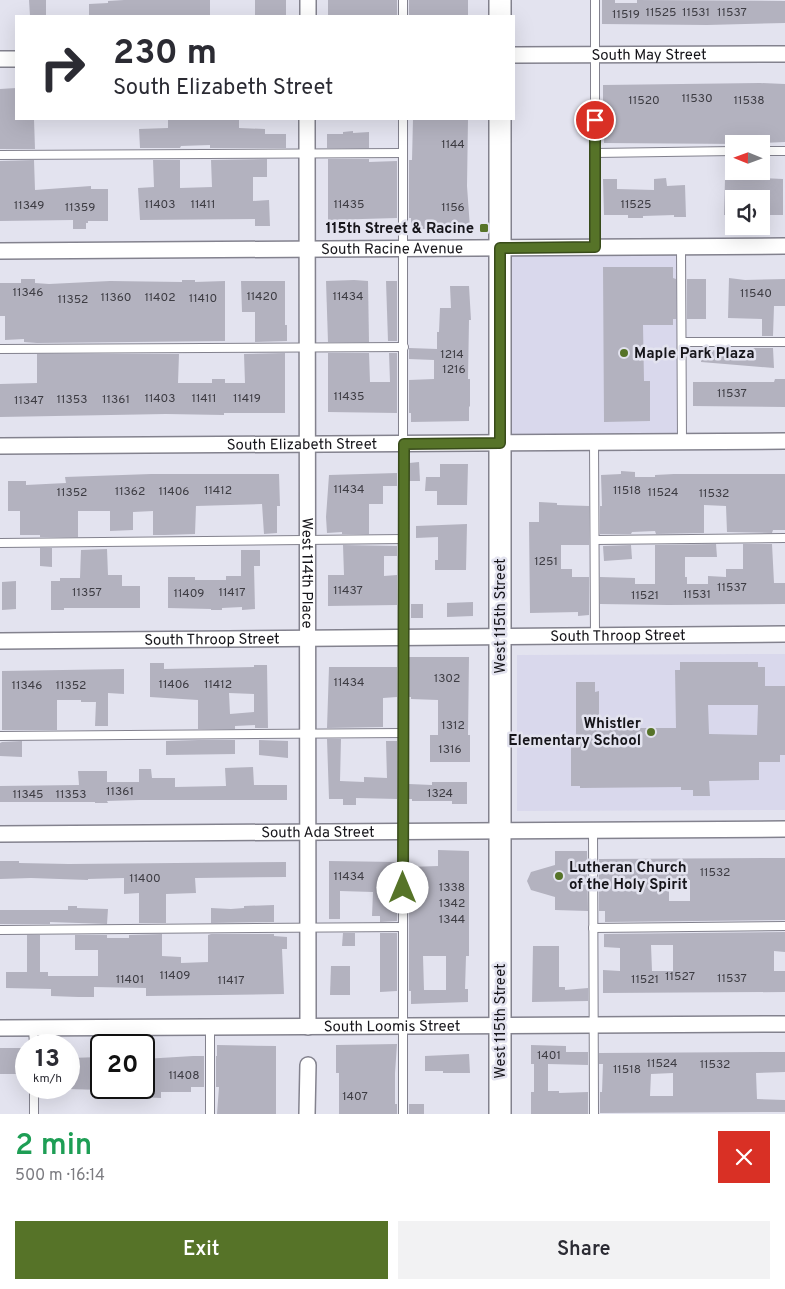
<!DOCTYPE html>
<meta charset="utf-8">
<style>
:root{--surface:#fff;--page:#f2f2f3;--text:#2b2b33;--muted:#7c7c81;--accent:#567328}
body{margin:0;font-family:Overpass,sans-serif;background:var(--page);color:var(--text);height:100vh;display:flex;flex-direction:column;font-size:19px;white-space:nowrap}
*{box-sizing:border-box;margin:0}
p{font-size:16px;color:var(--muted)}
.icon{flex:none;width:28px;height:28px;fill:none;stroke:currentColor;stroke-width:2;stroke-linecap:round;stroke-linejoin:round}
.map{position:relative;height:1114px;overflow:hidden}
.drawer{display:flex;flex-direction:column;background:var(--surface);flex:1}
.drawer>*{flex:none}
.guide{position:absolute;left:15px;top:15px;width:500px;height:105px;border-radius:0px;box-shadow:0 5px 20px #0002;background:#fff;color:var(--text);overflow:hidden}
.needle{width:32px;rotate:271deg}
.controls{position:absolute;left:725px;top:135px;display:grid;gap:10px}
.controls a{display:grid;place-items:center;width:45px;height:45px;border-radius:0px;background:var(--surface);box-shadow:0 5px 20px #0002;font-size:25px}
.speed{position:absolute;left:15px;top:1034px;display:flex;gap:10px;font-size:25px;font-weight:700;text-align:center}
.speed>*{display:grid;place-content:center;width:65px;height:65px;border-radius:50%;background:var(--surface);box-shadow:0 5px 20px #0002;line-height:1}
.speed small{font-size:12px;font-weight:400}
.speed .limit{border:2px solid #111;border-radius:8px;background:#fff;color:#111}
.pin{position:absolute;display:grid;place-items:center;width:42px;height:42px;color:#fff;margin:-21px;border:2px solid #fff;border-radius:50%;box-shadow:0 1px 5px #0007}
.me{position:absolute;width:55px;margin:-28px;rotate:0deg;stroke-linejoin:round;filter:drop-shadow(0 0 4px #0008)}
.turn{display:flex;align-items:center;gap:18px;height:105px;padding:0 15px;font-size:22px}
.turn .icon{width:65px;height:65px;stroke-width:2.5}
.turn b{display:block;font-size:35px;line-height:42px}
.round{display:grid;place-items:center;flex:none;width:52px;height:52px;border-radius:0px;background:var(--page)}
.summary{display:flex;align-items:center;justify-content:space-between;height:85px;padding:0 15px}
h1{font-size:30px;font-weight:600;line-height:38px;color:#1e9e55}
.action{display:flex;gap:10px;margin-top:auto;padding:10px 15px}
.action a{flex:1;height:58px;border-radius:0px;background:var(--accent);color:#fff;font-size:20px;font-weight:600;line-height:58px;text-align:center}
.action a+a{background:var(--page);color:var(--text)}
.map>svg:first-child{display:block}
</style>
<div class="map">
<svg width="785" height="1114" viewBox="0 0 785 1114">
<rect width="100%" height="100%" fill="#e3e3ef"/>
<!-- built -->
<g fill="#d9d8ec">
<polygon points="679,251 679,437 512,438 511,252"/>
<polygon points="785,654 785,810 517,811 517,655"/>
</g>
<!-- building -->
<g fill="#b3b2bf" fill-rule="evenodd">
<polygon points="29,0 46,0 46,16 30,16"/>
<polygon points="124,0 210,0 210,16 89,16 89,4 108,3 108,1"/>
<rect x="255" y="0" width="31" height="16"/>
<rect x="328" y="0" width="69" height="16"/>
<rect x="409" y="0" width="59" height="16"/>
<polygon points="602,0 615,0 615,3 637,3 637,0 785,1 785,23 707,25 602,24"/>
<polygon points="760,83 785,84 785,142 738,144 604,143 605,107 603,107 603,85"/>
<polygon points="16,88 16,119 34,119 35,149 0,149 0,89"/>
<polygon points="168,119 239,119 239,128 265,129 265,134 286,134 286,148 210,148 210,145 181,146 180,148 140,148 139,129 168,128"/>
<polygon points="413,119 468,119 467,186 470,228 425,227 425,229 411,229 411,218 409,218 409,160 412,160"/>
<polygon points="353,131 353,133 369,132 369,148 327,148 327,134 343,134 343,132"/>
<polygon points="267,159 267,177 253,177 253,201 269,200 270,226 255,226 255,219 140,220 138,188 154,187 153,160 180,160 180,188 212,187 211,160"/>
<polygon points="328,159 369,159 369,162 397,161 397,218 328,220"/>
<polygon points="34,160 35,190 91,186 91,189 108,189 108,221 88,221 88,223 86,223 86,229 73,229 73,220 0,221 0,161"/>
<polygon points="744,177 783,179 783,215 770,215 770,199 734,199 734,215 724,215 725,179 744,179"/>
<polygon points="666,178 667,186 685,185 686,217 674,217 674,215 643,216 643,218 628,218 628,215 604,215 603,179 617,179 617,189 654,190 654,179"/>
<polygon points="603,267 673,267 673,278 676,279 676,319 673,319 673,325 643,325 644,381 650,381 650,421 604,422"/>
<polygon points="729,278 745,280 785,279 785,306 774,306 773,336 762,336 762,319 728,318"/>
<polygon points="21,279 35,279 35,283 49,284 110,281 182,282 182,280 195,280 195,282 225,281 225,341 37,343 24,342 24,339 5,340 5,316 0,316 0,283 21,283"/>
<rect x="687" y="279" width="19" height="40"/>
<polygon points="354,280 368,281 369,342 328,342 326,281"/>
<polygon points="241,281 285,281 285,325 287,325 287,341 255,342 255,312 242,312"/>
<polygon points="386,281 397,281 397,341 388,341"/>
<polygon points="450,286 469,286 471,320 469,320 468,379 470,379 470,406 469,407 469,421 411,422 411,413 409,413 409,380 434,379 434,360 409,359 409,348 437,349 437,332 439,332 440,308 451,308"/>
<polygon points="748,348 773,348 774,368 701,362 702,349 734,352 734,349 748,350"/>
<polygon points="285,353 285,413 224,413 224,415 166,414 0,417 0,384 37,383 37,354 179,354 178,383 212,383 212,379 225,379 225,383 245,383 244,354"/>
<polygon points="328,353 369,353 370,382 390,382 389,353 397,353 397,413 328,412"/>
<polygon points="775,379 785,379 785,407 693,406 693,382 774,382"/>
<polygon points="419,462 420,481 409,481 409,463"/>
<polygon points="440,464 468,464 467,505 437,505 437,491 425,491 426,477 440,477"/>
<polygon points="621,471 635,472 635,477 655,477 655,475 674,474 785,474 785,530 773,530 772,533 727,532 726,506 704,505 704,533 656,534 655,531 632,532 631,534 600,534 600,506 602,506 601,475 621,474"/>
<polygon points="397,473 397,486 383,486 383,504 369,504 369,534 342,534 342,532 327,533 326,517 329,475"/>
<polygon points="151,474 279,474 280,506 277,506 277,533 264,534 262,504 196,506 195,534 165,535 153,535 153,511 133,512 133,530 110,531 110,511 78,511 78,537 40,537 40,535 20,535 20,511 8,511 8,481 26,481 26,485 66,483 65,477"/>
<polygon points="539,502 557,503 557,505 589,506 589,545 561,545 561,569 572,569 572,577 589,577 589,615 578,616 578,612 530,613 529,522 539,522"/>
<polygon points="467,524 466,570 435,570 435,560 438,560 438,537 416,538 416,526"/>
<polygon points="716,544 717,557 685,557 685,577 687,577 687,584 708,584 708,576 726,577 726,569 743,569 743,544 772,544 774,583 785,583 785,604 668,605 600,604 600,577 635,578 635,584 655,584 655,545"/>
<polygon points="343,545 397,546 397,556 384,556 384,576 397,575 397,605 328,606 328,575 344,575"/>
<polygon points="631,545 632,559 604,561 603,546"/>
<polygon points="40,548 52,548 52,567 40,566"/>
<polygon points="107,549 108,575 122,575 122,586 140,586 140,608 64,608 64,610 51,610 51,581 60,581 60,578 80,578 81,550"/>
<polygon points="241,550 260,550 260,566 254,566 255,609 242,610 242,607 222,608 222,610 211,610 211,609 168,608 168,577 195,577 195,580 226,580 226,576 241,576"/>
<polygon points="16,581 16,609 2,610 2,582"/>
<polygon points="473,602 473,616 447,617 447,603"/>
<rect x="411" y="604" width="12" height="14"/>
<polygon points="409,657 469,657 468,735 470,735 470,762 430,762 430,735 438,735 438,700 411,699 411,697 409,697"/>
<path d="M 680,662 L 758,662 L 758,667 L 765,667 L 765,686 L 785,686 L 785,755 L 780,755 L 780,762 L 759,762 L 759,780 L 709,781 L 710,796 L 693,796 L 693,790 L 681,790 L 681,787 L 580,788 L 580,786 L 571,786 L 571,739 L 576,739 L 576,682 L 595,682 L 595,692 L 599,691 L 599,728 L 676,728 L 675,670 L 680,670 ZM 708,705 L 758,705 L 757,735 L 709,734 Z"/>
<path d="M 150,663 L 164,663 L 164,669 L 254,667 L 254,665 L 267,665 L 268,728 L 255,728 L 255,725 L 235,726 L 235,729 L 198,729 L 198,700 L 150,697 ZM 229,693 L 254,694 L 254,712 L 230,714 Z"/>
<polygon points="329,667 397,667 397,697 383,698 383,727 327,728"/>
<polygon points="124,669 124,694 108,693 108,726 95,726 96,702 81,702 81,700 57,700 57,730 2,730 2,671"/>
<polygon points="327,739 341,739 340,781 364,782 364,777 387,778 386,741 397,741 397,799 356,798 356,805 343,805 343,799 329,799"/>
<polygon points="198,740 235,740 235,754 166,755 166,741"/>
<polygon points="259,740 288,741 288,758 259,755"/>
<polygon points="22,741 22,757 0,756 0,743 2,742"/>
<polygon points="253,767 254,785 287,785 287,800 139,800 107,801 108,803 95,803 95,802 0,802 0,786 79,785 78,771 107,771 107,782 139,782 139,769 151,769 152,778 175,778 175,787 226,786 225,768"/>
<polygon points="432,782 467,782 467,804 452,804 452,801 412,801 412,799 409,799 409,784 432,785"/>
<path d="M 438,850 L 469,851 L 469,956 L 466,956 L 465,989 L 468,989 L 468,1002 L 411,1004 L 411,991 L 409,991 L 409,867 L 438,866 ZM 423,956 L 446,956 L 446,990 L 424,990 Z"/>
<polygon points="555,851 587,851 588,911 555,910 555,897 531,890 527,881 531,872 555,865"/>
<path d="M 785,858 L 785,920 L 605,922 L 605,911 L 599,911 L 599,859 ZM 669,880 L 690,880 L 690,901 L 669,901 Z"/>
<polygon points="0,861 19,861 19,863 69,864 286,862 286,877 195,878 196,893 166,894 166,923 139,923 139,893 124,894 124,878 88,879 88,880 31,878 0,879"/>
<polygon points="329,861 397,862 397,921 380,922 380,916 372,916 373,892 340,891 340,919 329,919"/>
<polygon points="274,905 274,922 211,923 211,908 231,909 244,908 244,906"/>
<polygon points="68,906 77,906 77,908 108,909 107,924 50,922 50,924 0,924 0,910 68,910"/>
<path d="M 785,932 L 785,952 L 774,951 L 774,971 L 785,971 L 785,992 L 603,993 L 603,970 L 620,971 L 620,948 L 604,947 L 604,934 ZM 651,945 L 673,945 L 673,971 L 652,971 Z"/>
<polygon points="343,933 355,933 355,946 342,946"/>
<polygon points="380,933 397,933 397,991 380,992"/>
<polygon points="162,934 162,956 181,957 181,963 208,962 208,935 211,934 274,934 274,936 287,937 287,949 282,949 284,994 146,996 146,988 94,987 94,997 78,997 51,996 51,989 6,988 6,972 27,972 27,935 40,935 40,972 48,972 48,976 98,976 98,950 75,950 75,935 107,935 107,938 129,938 129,935"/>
<polygon points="533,946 559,946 559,987 565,987 565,990 588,988 588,1001 532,1002"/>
<polygon points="331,966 350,966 350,995 330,995"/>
<polygon points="397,1044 395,1073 395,1104 397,1104 397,1114 339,1114 339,1073 336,1073 336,1045"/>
<polygon points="217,1045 276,1046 276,1114 217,1114 219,1087 216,1087 216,1056 217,1056"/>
<polygon points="531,1045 566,1046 566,1052 588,1052 588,1065 548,1064 548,1091 559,1091 559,1093 588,1092 588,1114 531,1114 531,1092 534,1092 534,1064 531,1064"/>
<rect x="0" y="1048" width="26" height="26"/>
<path d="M 785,1052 L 785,1072 L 756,1073 L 757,1099 L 785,1100 L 785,1112 L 600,1113 L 600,1092 L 602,1092 L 603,1064 L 599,1064 L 599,1053 ZM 673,1073 L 673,1096 L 650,1096 L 651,1074 Z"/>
<polygon points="469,1054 470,1073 443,1073 443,1071 425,1071 425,1056"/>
<polygon points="193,1056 204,1056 204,1087 191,1087 191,1092 161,1092 161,1098 138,1097 138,1088 144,1088 144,1059"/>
<polygon points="101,1057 101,1090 69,1089 69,1058"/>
<rect x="409" y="1104" width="15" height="10"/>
</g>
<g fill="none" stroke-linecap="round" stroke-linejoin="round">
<defs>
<g id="lane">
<polyline points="595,0 595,247"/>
<polyline points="403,16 403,0"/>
<polyline points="761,151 785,151"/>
<polyline points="595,153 734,151"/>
<polyline points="0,155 403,153"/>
<polyline points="681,247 682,441"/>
<polyline points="682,342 785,342"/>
<polyline points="0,349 404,347"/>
<polyline points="594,442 595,636"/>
<polyline points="595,540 785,538"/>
<polyline points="0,543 404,539"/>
<polyline points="0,736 403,733"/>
<polyline points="593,830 594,1114"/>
<polyline points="593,928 785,926"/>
<polyline points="0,930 403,927"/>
<polyline points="210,1027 210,1114"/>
<polyline points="33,1028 34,1045"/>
<polyline points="34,1088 34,1114"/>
<polyline points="403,1114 403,119"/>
</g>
<g id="street">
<polyline points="308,0 308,16"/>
<path id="s1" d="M 514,55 L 785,54"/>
<polyline points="0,59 16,59"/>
<path id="s2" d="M 307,119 L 308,1027"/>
<path id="s3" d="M 0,251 L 785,246"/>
<path id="s4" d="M 0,446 L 785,441"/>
<path id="s5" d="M 0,641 L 785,634"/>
<path id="s6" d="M 0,834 L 785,829"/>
<path id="s7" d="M 0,1028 L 785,1024"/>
<polyline points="307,1114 308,1065"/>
</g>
<g id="secondary">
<polyline points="500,0 500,16"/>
<polyline points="500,119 500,1114"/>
</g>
</defs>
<!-- lane casing -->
<use href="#lane" stroke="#83828e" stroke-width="10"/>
<!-- street casing -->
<use href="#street" stroke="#83828e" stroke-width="18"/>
<!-- secondary casing -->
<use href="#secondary" stroke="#83828e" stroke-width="24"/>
<!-- lane -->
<use href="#lane" stroke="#fff" stroke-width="8"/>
<!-- street -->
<use href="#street" stroke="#fff" stroke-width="15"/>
<!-- secondary -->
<use href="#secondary" stroke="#fff" stroke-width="21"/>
</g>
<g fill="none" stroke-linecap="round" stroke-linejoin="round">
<defs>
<polyline id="route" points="403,888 404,444 500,443 500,248 595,247 595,120"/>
</defs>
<!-- route casing -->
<use href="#route" stroke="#384b1a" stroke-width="12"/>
<!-- route -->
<use href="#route" stroke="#567328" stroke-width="9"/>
</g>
<!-- markers -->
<g fill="#567328" stroke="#e3e3ef" stroke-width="2">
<rect x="479" y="223" width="10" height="10" rx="2.5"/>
<circle cx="624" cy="353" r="5"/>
<circle cx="651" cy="732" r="5"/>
<circle cx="559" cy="876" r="5"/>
</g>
<g text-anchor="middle" stroke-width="5" stroke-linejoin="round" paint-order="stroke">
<!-- number labels -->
<g font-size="12" fill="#3d3c43">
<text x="661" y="16">11525</text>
<text x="696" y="16">11531</text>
<text x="732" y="16">11537</text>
<text x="626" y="18">11519</text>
<text x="697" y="102">11530</text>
<text x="644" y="104">11520</text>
<text x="749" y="104">11538</text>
<text x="453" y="148">1144</text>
<text x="160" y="208">11403</text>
<text x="203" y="208">11411</text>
<text x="349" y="208">11435</text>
<text x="636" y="208">11525</text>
<text x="29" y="209">11349</text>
<text x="80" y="211">11359</text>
<text x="453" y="211">1156</text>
<text x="28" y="296">11346</text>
<text x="756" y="297">11540</text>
<text x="262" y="300">11420</text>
<text x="348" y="300">11434</text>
<text x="116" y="301">11360</text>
<text x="160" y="301">11402</text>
<text x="203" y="302">11410</text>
<text x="73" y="303">11352</text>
<text x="452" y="358">1214</text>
<text x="454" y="373">1216</text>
<text x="732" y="397">11537</text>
<text x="349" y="400">11435</text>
<text x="160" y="402">11403</text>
<text x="204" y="402">11411</text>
<text x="247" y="402">11419</text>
<text x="72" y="403">11353</text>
<text x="116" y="403">11361</text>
<text x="29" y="404">11347</text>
<text x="349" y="493">11434</text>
<text x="218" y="494">11412</text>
<text x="627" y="494">11518</text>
<text x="130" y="495">11362</text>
<text x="174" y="495">11406</text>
<text x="72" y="496">11352</text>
<text x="663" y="496">11524</text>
<text x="714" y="497">11532</text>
<text x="546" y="565">1251</text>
<text x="732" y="591">11537</text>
<text x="348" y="594">11437</text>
<text x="87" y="596">11357</text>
<text x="232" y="596">11417</text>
<text x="189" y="597">11409</text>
<text x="697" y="598">11531</text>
<text x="645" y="599">11521</text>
<text x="447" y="682">1302</text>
<text x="349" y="686">11434</text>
<text x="174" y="688">11406</text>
<text x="218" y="688">11412</text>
<text x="27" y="689">11346</text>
<text x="71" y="689">11352</text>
<text x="453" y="729">1312</text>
<text x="450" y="753">1316</text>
<text x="120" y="795">11361</text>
<text x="440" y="797">1324</text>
<text x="28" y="798">11345</text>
<text x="71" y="798">11353</text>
<text x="715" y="876">11532</text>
<text x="349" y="880">11434</text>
<text x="145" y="882">11400</text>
<text x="452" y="891">1338</text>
<text x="452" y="907">1342</text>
<text x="452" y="923">1344</text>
<text x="175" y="979">11409</text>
<text x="680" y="980">11527</text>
<text x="732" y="982">11537</text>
<text x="130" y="983">11401</text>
<text x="645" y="983">11521</text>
<text x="231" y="984">11417</text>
<text x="549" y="1059">1401</text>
<text x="662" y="1067">11524</text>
<text x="715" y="1068">11532</text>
<text x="627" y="1073">11518</text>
<text x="184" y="1079">11408</text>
<text x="355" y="1100">1407</text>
</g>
<!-- street labels -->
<g font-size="15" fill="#16151a" stroke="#e3e3ef">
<text dy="5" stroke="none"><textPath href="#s1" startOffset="135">South May Street</textPath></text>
<text dy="5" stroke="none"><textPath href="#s3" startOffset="392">South Racine Avenue</textPath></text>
<text dy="5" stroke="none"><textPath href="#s4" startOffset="302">South Elizabeth Street</textPath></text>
<text dy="5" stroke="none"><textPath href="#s2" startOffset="454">West 114th Place</textPath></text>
<text transform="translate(500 616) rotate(-90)" y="5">West 115th Street</text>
<text dy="5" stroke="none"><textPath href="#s5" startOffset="618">South Throop Street</textPath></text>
<text dy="5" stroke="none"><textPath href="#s5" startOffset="212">South Throop Street</textPath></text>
<text dy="5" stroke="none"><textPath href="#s6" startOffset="318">South Ada Street</textPath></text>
<text transform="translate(500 1021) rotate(-90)" y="5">West 115th Street</text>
<text dy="5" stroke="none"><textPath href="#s7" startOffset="392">South Loomis Street</textPath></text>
</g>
<!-- poi labels -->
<g font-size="15" font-weight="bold" fill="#16151a" stroke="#e3e3ef" text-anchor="end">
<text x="474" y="233">115th Street &amp; Racine</text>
<text x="634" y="358" text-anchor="start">Maple Park Plaza</text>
<text x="641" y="728">Whistler<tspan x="641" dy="17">Elementary School</tspan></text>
<text x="569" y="872" text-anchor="start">Lutheran Church<tspan x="569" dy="17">of the Holy Spirit</tspan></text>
</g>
</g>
</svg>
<div class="controls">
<a><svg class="needle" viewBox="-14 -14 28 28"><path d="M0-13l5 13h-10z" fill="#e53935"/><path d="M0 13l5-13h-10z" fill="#7c7c81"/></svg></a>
<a><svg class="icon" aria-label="sound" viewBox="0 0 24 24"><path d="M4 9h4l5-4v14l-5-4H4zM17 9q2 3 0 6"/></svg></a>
</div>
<div class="speed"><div>13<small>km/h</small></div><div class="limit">20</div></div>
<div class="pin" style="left:595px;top:120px;background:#d93025"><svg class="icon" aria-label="arrive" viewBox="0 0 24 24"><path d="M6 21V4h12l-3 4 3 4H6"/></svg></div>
<svg class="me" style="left:403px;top:888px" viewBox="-20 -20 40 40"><circle r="19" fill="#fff"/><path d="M0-13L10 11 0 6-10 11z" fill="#567328"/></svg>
<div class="guide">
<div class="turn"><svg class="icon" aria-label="right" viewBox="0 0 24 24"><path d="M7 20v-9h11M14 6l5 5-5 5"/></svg><div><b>230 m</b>South Elizabeth Street</div></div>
</div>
</div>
<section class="drawer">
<div class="summary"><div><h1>2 min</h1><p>500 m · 16:14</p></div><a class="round" style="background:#d93025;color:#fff"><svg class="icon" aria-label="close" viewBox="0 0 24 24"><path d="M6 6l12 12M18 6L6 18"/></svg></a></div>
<div class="action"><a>Exit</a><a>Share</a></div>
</section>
